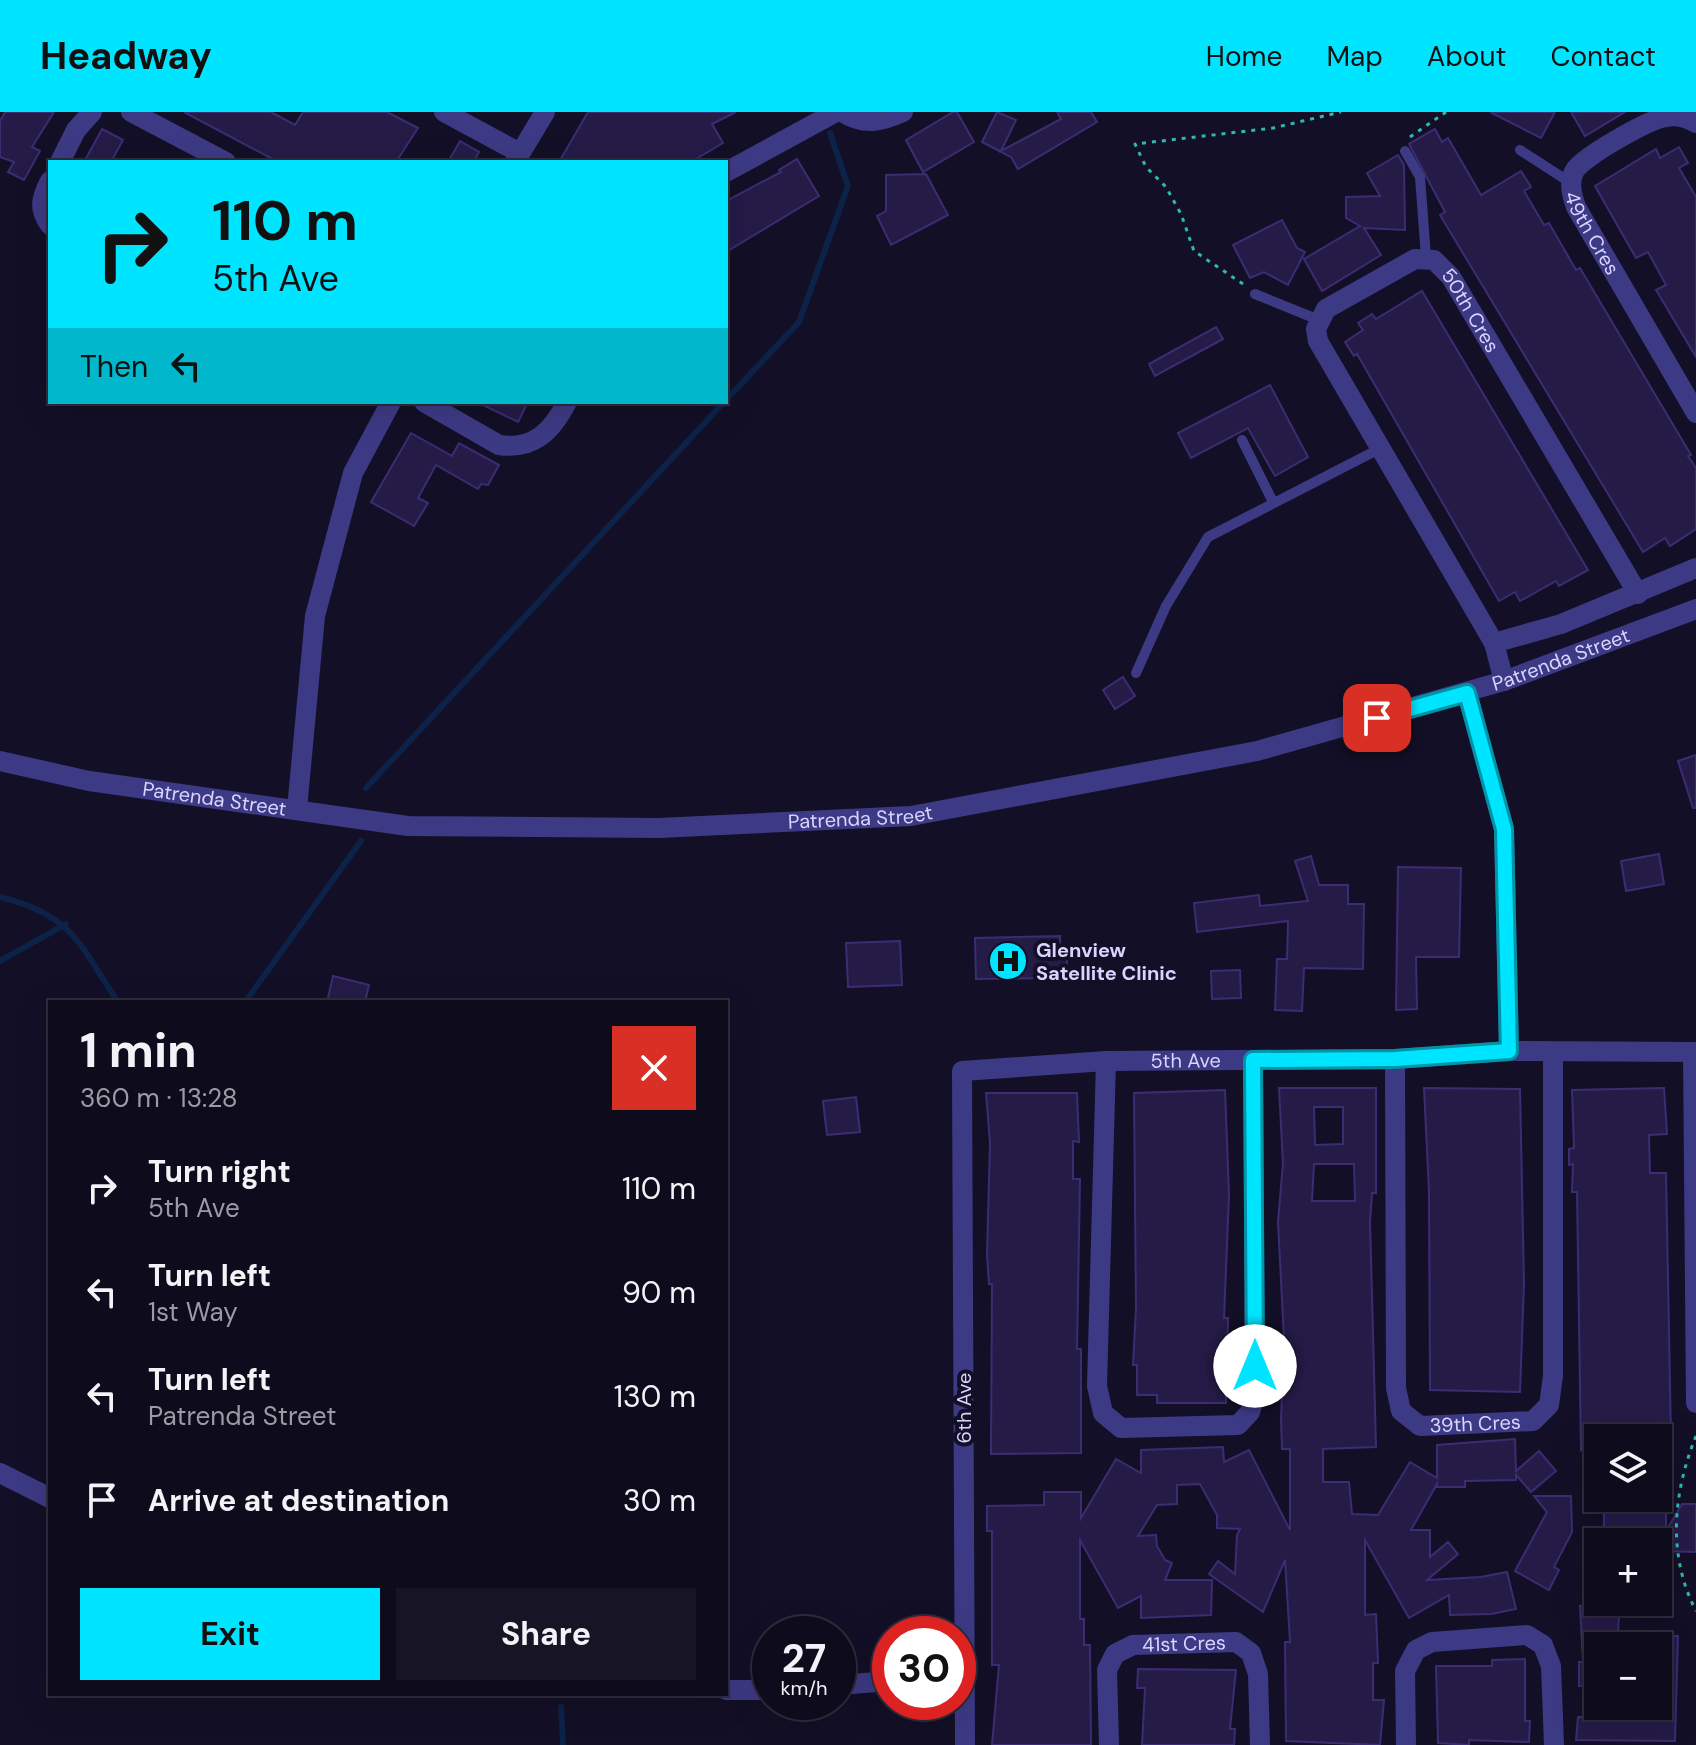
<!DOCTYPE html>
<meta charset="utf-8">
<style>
:root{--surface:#0e0b1c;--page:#171425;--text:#f1f3f6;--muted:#9b9ba3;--line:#2e2b3b;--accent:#00e5ff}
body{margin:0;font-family:"DM Sans",sans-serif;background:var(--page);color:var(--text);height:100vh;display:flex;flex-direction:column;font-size:30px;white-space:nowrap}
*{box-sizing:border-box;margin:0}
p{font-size:26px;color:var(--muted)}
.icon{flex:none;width:44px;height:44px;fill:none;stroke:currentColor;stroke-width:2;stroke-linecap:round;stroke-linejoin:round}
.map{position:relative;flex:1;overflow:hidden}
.panel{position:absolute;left:48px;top:888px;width:680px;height:696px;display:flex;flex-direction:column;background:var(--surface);border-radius:0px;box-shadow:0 8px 32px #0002,0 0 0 2px var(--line)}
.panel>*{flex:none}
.hud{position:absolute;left:48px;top:48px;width:680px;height:244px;border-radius:0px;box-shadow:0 8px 32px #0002,0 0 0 2px var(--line);background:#00e5ff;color:#111;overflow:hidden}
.controls{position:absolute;left:1584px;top:1312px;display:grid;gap:16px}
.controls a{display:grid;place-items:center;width:88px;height:88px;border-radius:0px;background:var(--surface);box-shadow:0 8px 32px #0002,0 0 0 2px var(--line);font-size:40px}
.speed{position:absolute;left:752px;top:1504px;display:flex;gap:16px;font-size:40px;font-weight:700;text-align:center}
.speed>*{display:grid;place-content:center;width:104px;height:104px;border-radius:50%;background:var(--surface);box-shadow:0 8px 32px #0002,0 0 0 2px var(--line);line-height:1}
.speed small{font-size:20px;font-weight:400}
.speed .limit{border:12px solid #d22;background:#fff;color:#111}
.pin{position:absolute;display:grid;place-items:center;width:68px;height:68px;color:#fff;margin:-34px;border-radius:16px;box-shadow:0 4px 12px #0006}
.me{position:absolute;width:88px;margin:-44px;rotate:0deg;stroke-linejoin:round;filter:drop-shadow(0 0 6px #0008)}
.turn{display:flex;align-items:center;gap:28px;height:168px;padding:0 32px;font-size:36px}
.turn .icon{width:104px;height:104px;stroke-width:2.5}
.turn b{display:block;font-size:56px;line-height:68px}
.then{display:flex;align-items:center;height:76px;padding:0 32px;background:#0003;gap:16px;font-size:30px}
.round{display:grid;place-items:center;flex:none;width:84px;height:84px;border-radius:0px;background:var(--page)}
.head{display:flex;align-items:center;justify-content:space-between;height:136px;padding:0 32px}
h1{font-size:48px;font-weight:700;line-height:60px}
.cta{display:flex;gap:16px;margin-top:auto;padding:16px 32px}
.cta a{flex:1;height:92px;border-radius:0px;background:var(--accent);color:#111;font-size:32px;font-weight:700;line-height:92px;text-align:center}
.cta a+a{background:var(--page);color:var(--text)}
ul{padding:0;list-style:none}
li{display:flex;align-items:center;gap:24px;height:104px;padding:0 32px}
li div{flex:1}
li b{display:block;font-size:30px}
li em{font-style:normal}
header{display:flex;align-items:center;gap:48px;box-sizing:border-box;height:112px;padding:0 40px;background:var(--accent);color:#111}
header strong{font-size:38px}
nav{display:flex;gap:44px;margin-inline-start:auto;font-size:28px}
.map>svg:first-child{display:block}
</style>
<header>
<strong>Headway</strong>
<nav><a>Home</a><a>Map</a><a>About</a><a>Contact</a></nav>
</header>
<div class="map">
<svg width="1696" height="1633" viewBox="0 0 1696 1633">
<rect width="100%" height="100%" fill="#130f26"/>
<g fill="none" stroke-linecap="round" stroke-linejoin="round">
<!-- stream -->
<g stroke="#0c2248" stroke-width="6">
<polyline points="726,288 799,210 848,74 830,21"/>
<polyline points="366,676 724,290"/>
<path d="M 0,785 C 73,803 79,832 118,890"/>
<polyline points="0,849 66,812"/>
<polyline points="245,890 361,729"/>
<polyline points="561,1595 563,1633"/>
</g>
</g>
<!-- building -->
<g fill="#241b47" stroke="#3b2d73" stroke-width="2" fill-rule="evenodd">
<polygon points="5,0 54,0 32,35 40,39 24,68 8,60 14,50 0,45 0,9"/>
<polygon points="184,0 271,0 295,13 303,0 387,0 418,16 396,50 278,50"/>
<polygon points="588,0 736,0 712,12 723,31 691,50 559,50"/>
<polygon points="953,0 957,0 974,30 923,60 906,28"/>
<polygon points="997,0 1016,8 1001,39 1061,7 1057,0 1091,0 1097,10 1018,57 1011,45 982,30"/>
<polygon points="1490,0 1555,0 1541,26"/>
<polygon points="1571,0 1625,0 1585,24"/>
<polygon points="102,17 123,28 111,50 84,50"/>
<polygon points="1435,17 1442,30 1448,26 1481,83 1521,59 1531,75 1524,79 1544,113 1549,111 1576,158 1580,156 1691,343 1688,344 1696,356 1696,417 1670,434 1665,426 1643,440 1440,103 1445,100 1409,32"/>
<polygon points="460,29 479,40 474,50 448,50"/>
<polygon points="1679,35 1688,51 1679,56 1696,85 1696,245 1656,178 1666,173 1648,140 1636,146 1595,74 1656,37 1660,46"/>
<polygon points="1398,43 1404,53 1405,118 1364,116 1381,143 1322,179 1304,147 1360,114 1346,106 1346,85 1380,84 1367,61"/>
<polygon points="797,47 819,84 726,140 726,89 781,60 779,58"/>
<polygon points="926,62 948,103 891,133 877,104 886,99 886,63"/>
<polygon points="1282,108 1297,136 1305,140 1288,173 1264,160 1250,166 1233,133"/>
<polygon points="1422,179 1588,458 1559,474 1556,469 1520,489 1515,480 1499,489 1357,242 1354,244 1345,230 1363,218 1358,211 1372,202 1376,207"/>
<polygon points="1216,215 1223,227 1155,264 1149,252"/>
<polygon points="1270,273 1308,345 1275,364 1248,316 1191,346 1178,321"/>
<polygon points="477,290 528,290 518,310"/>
<polygon points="411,321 452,344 459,331 499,353 488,373 481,372 478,377 436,353 418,386 428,391 414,414 371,390"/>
<polygon points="1123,565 1135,584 1115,597 1103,578"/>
<polygon points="1696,643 1696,696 1693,696 1678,649"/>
<polygon points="1659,742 1664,772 1626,779 1621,749"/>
<polygon points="1311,744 1319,773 1348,773 1348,792 1364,792 1363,857 1304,856 1302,899 1275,898 1277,847 1287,847 1288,809 1197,820 1194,791 1259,783 1260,794 1308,789 1295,749"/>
<polygon points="1398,755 1461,756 1459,845 1416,845 1417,897 1396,898"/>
<polygon points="1060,824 1060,839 1067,839 1067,862 1051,862 1051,866 976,867 975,826"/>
<polygon points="900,829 902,873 848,875 846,831"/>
<polygon points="1240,858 1241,886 1212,887 1211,859"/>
<polygon points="333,864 369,873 365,890 327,890"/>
<path d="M 1279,976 L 1376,976 L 1376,1081 L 1372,1081 L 1370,1109 L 1376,1335 L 1323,1337 L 1323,1370 L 1349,1370 L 1352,1402 L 1378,1403 L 1410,1350 L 1437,1366 L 1437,1333 L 1515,1327 L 1516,1359 L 1539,1339 L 1556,1359 L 1531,1380 L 1516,1363 L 1516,1368 L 1465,1369 L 1465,1375 L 1437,1375 L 1437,1372 L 1411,1418 L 1430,1418 L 1430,1445 L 1448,1430 L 1458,1442 L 1427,1468 L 1481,1465 L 1507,1460 L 1516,1497 L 1491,1502 L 1450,1503 L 1449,1483 L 1409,1506 L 1365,1428 L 1365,1503 L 1376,1502 L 1378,1551 L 1373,1551 L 1373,1588 L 1384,1588 L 1380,1633 L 1286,1629 L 1285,1530 L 1290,1530 L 1285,1448 L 1263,1500 L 1209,1462 L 1218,1449 L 1235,1462 L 1237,1423 L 1240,1417 L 1217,1416 L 1217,1403 L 1200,1372 L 1177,1373 L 1177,1392 L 1157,1393 L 1138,1424 L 1156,1423 L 1157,1434 L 1165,1448 L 1172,1451 L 1165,1468 L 1212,1468 L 1211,1503 L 1141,1506 L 1141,1484 L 1118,1496 L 1080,1428 L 1080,1507 L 1084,1507 L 1084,1533 L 1090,1533 L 1091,1633 L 992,1633 L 999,1553 L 992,1553 L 992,1419 L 987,1419 L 987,1394 L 1044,1393 L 1044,1380 L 1081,1380 L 1081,1406 L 1116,1347 L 1141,1361 L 1141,1338 L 1223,1335 L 1224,1350 L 1249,1338 L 1290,1418 L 1290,1337 L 1282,1337 L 1281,1308 L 1284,1227 L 1278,1110 L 1283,1051 ZM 1314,995 L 1343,995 L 1343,1032 L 1315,1033 ZM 1314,1052 L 1354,1052 L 1355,1089 L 1312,1089 Z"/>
<polygon points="1424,976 1520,977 1524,1172 1520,1280 1430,1278 1429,1079"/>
<polygon points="1664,976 1667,1022 1649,1023 1650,1061 1666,1061 1671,1326 1595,1326 1581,1338 1577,1080 1572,1080 1573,1052 1569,1053 1569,1037 1574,1036 1572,978"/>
<polygon points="1225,978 1229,1083 1224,1206 1228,1206 1226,1291 1157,1291 1157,1283 1137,1283 1137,1253 1133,1253 1136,1197 1134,981"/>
<polygon points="986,981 1077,981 1079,1030 1073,1029 1073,1067 1080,1067 1077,1237 1081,1237 1081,1341 991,1342 992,1172 989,1172 987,1143 990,1031"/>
<polygon points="856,985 860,1020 827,1023 823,989"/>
<polygon points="1534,1384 1571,1384 1572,1420 1554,1455 1559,1458 1549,1478 1515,1459 1547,1400"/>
<polygon points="1604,1386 1666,1386 1666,1419 1682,1392 1696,1392 1696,1440 1658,1439 1661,1427 1604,1426"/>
<polygon points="1584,1490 1620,1490 1617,1534 1598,1534 1598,1574 1579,1574 1579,1550 1583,1550 1580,1494 1584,1494"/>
<polygon points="1658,1524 1678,1524 1675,1629 1576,1628 1578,1605 1587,1605 1586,1594 1658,1594"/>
<polygon points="1525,1547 1525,1609 1530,1609 1529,1630 1469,1628 1469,1633 1438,1631 1436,1554 1492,1554 1492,1548"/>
<polygon points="1138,1557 1236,1558 1230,1617 1235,1617 1234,1633 1142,1633 1145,1576 1137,1576"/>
</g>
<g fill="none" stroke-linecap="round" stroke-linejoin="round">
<!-- path -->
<g stroke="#2fb8b0" stroke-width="3" stroke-dasharray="4 6" stroke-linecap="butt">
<polyline points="1410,25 1446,0"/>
<polyline points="1243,172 1194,139 1181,102 1166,75 1146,55 1135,32 1273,16 1341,0"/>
<path d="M 1696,1324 C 1673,1381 1667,1443 1696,1499"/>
</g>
<!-- service -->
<g stroke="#3d3a85" stroke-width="10">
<polyline points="1520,38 1571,71"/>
<polyline points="1405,39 1420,65 1426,145"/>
<polyline points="1255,182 1319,208"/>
<polyline points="1242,328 1273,390"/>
<polyline points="1136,561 1166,494 1208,425 1379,337"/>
</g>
<!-- minor -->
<g stroke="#3d3a85" stroke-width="20">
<polyline points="131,0 226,50"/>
<polyline points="444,0 520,41"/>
<path d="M 842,0 C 864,14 881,10 903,0"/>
<path id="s1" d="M 1696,11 C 1687,6 1676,3 1666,5 C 1649,7 1583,45 1575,58 C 1568,70 1572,83 1576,95 L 1696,301"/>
<polyline points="60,50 76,18 92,0"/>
<polyline points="515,50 545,0"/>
<polyline points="726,60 836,0"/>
<path d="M 50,69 C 41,86 38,97 50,113"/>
<path d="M 424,290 L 499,333 C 534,338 552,319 567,290"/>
<path id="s2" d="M 1494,531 L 1318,229 L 1316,217 L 1326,197 L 1415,147 L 1434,148 L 1451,165 L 1638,482"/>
<polyline points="1504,569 1494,531 1561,512 1696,456"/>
<polyline points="1467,581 1504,717 1509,939"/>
<polyline points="297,697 315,504 353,361 391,290"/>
<polyline points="1693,940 1696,1291"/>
<path id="s3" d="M 1395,947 L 1396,1276 L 1401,1299 L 1420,1314 L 1533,1309 L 1549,1293 L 1553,1264 L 1553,941"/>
<polyline points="1106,949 1097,1274 1103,1301 1121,1316 1238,1313 1250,1300 1255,1284 1253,948"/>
<polyline points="0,1361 50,1386"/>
<polyline points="838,1573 890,1569"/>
<polyline points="726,1578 770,1578"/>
<path id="s4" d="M 965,1633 L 962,959 L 1106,949 L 1395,947 L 1509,939 L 1696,940"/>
<path id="s5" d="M 1109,1633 L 1107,1558 L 1115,1542 L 1133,1533 L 1236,1530 L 1251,1541 L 1258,1562 L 1260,1633"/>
<polyline points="1406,1633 1405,1559 1416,1538 1432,1530 1527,1523 1543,1533 1551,1554 1554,1633"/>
</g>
<!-- tertiary -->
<path stroke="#3d3a85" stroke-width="20" id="s6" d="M 0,649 L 89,669 L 408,714 L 659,716 L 911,704 L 1257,639 L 1504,569 L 1696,497"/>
</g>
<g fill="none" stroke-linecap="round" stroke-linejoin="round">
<defs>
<polyline id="route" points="1255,1254 1253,948 1395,947 1509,939 1504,717 1467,581 1377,606"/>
</defs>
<!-- route casing -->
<use href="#route" stroke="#0095a6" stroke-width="20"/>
<!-- route -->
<use href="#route" stroke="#00e5ff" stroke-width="14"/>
</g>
<!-- icons -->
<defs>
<symbol id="hospital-disc" viewBox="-11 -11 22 22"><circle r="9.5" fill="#00e5ff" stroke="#130f26"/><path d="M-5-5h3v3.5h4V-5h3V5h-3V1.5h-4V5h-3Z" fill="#111"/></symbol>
</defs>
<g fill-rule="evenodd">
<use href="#hospital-disc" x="986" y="827" width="44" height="44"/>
</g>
<g text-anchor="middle" stroke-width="8" stroke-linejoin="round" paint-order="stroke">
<!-- street labels -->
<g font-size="20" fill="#d9d4ff" stroke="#130f26">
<text dy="7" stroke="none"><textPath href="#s1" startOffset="206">49th Cres</textPath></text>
<text dy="7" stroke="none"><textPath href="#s2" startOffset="568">50th Cres</textPath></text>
<text dy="7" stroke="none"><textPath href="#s6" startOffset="1586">Patrenda Street</textPath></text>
<text dy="7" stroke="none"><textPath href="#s6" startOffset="218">Patrenda Street</textPath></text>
<text dy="7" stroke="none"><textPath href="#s6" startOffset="866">Patrenda Street</textPath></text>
<text dy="7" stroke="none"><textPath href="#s4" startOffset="898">5th Ave</textPath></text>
<text transform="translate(964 1296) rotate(-90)" y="7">6th Ave</text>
<text dy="7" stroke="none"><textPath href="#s3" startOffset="432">39th Cres</textPath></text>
<text dy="7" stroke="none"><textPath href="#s5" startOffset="164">41st Cres</textPath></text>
</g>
<!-- poi labels -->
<g font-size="20" font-weight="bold" fill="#d9d4ff" stroke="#130f26" text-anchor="start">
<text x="1036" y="845">Glenview<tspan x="1036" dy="23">Satellite Clinic</tspan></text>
</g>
</g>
</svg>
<div class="controls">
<a><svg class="icon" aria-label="layers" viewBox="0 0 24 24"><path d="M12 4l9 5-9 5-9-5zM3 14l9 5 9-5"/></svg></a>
<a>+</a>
<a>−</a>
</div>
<div class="speed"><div>27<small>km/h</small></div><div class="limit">30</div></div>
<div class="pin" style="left:1377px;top:606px;background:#d93025"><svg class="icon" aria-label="arrive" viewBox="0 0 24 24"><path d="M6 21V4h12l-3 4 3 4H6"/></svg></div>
<svg class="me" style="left:1255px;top:1254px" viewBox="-20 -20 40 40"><circle r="19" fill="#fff"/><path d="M0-13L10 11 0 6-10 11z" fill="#00e5ff"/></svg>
<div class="hud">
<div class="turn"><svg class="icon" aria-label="right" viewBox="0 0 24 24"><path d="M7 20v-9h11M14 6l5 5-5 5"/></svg><div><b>110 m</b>5th Ave</div></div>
<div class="then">Then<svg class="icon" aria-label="left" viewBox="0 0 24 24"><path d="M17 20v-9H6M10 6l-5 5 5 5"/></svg></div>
</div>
<section class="panel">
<div class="head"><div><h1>1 min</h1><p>360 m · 13:28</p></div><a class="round" style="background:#d93025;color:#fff"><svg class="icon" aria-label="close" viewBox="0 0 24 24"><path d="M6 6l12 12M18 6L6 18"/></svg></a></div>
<ul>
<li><svg class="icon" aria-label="right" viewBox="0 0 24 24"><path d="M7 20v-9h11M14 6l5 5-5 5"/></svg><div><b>Turn right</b><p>5th Ave</p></div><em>110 m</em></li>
<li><svg class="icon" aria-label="left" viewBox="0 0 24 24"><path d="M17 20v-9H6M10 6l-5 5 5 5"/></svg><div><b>Turn left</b><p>1st Way</p></div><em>90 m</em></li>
<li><svg class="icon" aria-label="left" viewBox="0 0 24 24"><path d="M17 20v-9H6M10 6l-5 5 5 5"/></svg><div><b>Turn left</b><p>Patrenda Street</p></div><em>130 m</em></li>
<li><svg class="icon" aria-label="arrive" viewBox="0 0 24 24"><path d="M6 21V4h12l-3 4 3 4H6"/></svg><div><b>Arrive at destination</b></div><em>30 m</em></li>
</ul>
<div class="cta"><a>Exit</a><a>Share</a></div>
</section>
</div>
